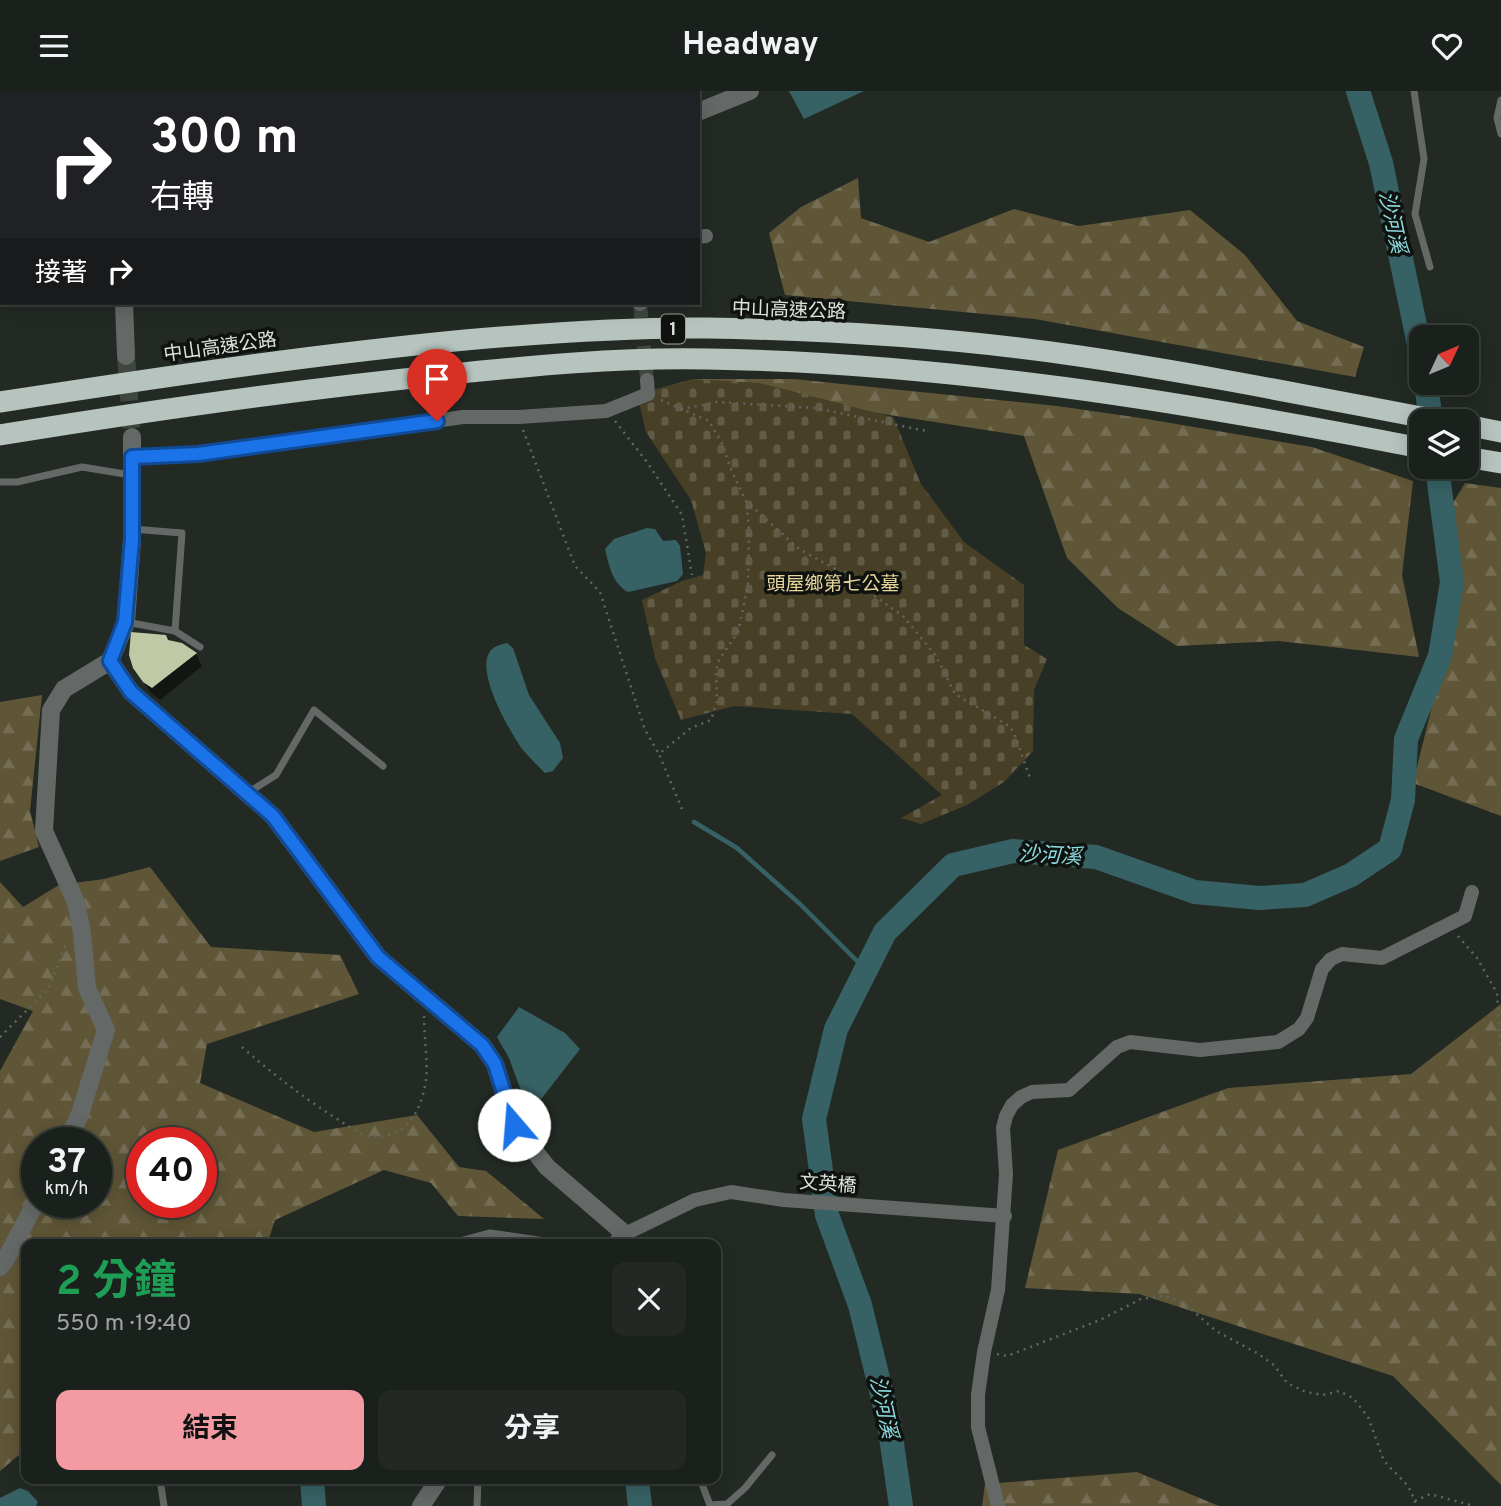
<!DOCTYPE html>
<html lang="zh-TW">
<meta charset="utf-8">
<style>
:root{--surface:#1a201b;--page:#232824;--text:#f1f3f6;--muted:#9fa3a3;--line:#383e3a;--accent:#f49aa3}
body{margin:0;font-family:Overpass,"Noto Sans TC",sans-serif;background:var(--page);color:var(--text);height:100vh;display:flex;flex-direction:column;font-size:26px;white-space:nowrap}
*{box-sizing:border-box;margin:0}
p{font-size:23px;color:var(--muted)}
.icon{flex:none;width:38px;height:38px;fill:none;stroke:currentColor;stroke-width:2;stroke-linecap:round;stroke-linejoin:round}
.map{position:relative;flex:1;overflow:hidden}
.side{position:absolute;left:21px;top:1148px;width:700px;height:245px;display:flex;flex-direction:column;background:var(--surface);border-radius:14px;box-shadow:0 4px 18px #0003,0 0 0 2px var(--line)}
.side>*{flex:none}
.top-card{position:absolute;left:0px;top:0px;width:700px;height:214px;box-shadow:0 4px 18px #0003,0 0 0 2px var(--line);background:#202124;color:#fff;overflow:hidden}
.needle{width:46px;rotate:46deg}
.fabs{position:absolute;left:1409px;top:234px;display:grid;gap:14px}
.fabs a{display:grid;place-items:center;width:70px;height:70px;border-radius:14px;background:var(--surface);box-shadow:0 4px 18px #0003,0 0 0 2px var(--line);font-size:35px}
.speed{position:absolute;left:21px;top:1036px;display:flex;gap:14px;font-size:35px;font-weight:700;text-align:center}
.speed>*{display:grid;place-content:center;width:91px;height:91px;border-radius:50%;background:var(--surface);box-shadow:0 4px 18px #0003,0 0 0 2px var(--line);line-height:1}
.speed small{font-size:18px;font-weight:400}
.speed .limit{border:10px solid #d22;background:#fff;color:#111}
.pin{position:absolute;display:grid;place-items:center;width:60px;height:60px;color:#fff;margin:-72px -30px;border-radius:50% 50% 50% 0;rotate:-45deg;box-shadow:0 0 7px #0007}
.pin .icon{rotate:45deg}
.me{position:absolute;width:77px;margin:-38px;rotate:342deg;stroke-linejoin:round;filter:drop-shadow(0 0 5px #0008)}
.turn{display:flex;align-items:center;gap:24px;height:147px;padding:0 35px;font-size:32px}
.turn .icon{width:91px;height:91px;stroke-width:2.5}
.turn b{display:block;font-size:49px;line-height:60px}
.then{display:flex;align-items:center;height:66px;padding:0 35px;background:#0003;gap:14px;font-size:26px}
.round{display:grid;place-items:center;flex:none;width:74px;height:74px;border-radius:14px;background:var(--page)}
.headline{display:flex;align-items:center;justify-content:space-between;height:119px;padding:0 35px}
h1{font-size:42px;font-weight:700;line-height:52px;color:#1e9e55}
.button{display:flex;gap:14px;margin-top:auto;padding:14px 35px}
.button a{flex:1;height:80px;border-radius:14px;background:var(--accent);color:#111;font-size:28px;font-weight:700;line-height:80px;text-align:center}
.button a+a{background:var(--page);color:var(--text)}
header{display:flex;justify-content:space-between;align-items:center;height:91px;padding:0 35px;background:var(--surface);font-size:32px;font-weight:700}
.map>svg:first-child{display:block}
</style>
<header><svg class="icon" aria-label="menu" viewBox="0 0 24 24"><path d="M4 6h16M4 12h16M4 18h16"/></svg>Headway<svg class="icon" aria-label="heart" viewBox="0 0 24 24"><path d="M12 20l-8-8c-3-5 5-10 8-4 3-6 11-1 8 4z"/></svg></header>
<div class="map">
<svg width="1501" height="1415" viewBox="0 0 1501 1415">
<defs>
<pattern id="forest-firs" width="22" height="20" patternUnits="userSpaceOnUse" patternTransform="scale(1.75)"><rect width="22" height="20" fill="#5f5637"/><path d="M5 1l3.5 6h-7zM16 11l3.5 6h-7z" fill="#766e54"/></pattern>
<pattern id="cemetery-stones" width="16" height="16" patternUnits="userSpaceOnUse" patternTransform="scale(1.75)"><rect width="16" height="16" fill="#484026"/><path d="M2 7V4a2 2 0 0 1 4 0v3zM10 15v-3a2 2 0 0 1 4 0v3z" fill="#625b45"/></pattern>
</defs>
<rect width="100%" height="100%" fill="#232a24"/>
<!-- forest -->
<g fill="url(#forest-firs)" fill-rule="evenodd">
<polygon points="858,87 861,127 929,151 1014,118 1079,135 1190,119 1245,164 1297,230 1364,256 1355,286 1035,228 785,204 769,142 801,116"/>
<polygon points="694,288 794,288 1057,315 1141,327 1312,356 1413,390 1402,484 1419,566 1279,550 1177,555 1118,517 1067,467 1024,345 768,305 669,295"/>
<polygon points="1465,392 1501,397 1501,725 1413,692 1458,511 1453,412"/>
<polygon points="42,604 30,720 39,756 0,770 0,611"/>
<path d="M 150,776 L 211,856 L 340,864 L 359,903 L 207,953 L 200,992 L 314,1041 L 417,1024 L 459,1076 L 486,1080 L 544,1128 L 458,1125 L 431,1092 L 384,1079 L 275,1129 L 267,1153 L 26,1153 L 26,1358 L 0,1380 L 0,980 L 33,920 L 0,908 L 0,791 L 23,816 L 59,794 L 104,788 ZM 37,1052 L 96,1052 L 96,1111 L 37,1111 ZM 142,1052 L 201,1052 L 201,1111 L 142,1111 Z"/>
<polygon points="1501,913 1501,1394 1393,1285 1139,1203 1025,1197 1058,1059 1228,997 1411,983"/>
<polygon points="1137,1381 1219,1415 982,1415 985,1393"/>
</g>
<!-- cemetery -->
<polygon fill="url(#cemetery-stones)" points="694,288 760,292 893,326 921,393 964,451 1024,494 1024,554 1047,568 1034,599 1033,660 1004,691 967,714 921,733 901,727 942,704 852,623 734,615 681,629 655,567 642,509 682,490 703,484 706,462 691,409 646,341 637,303"/>
<!-- water -->
<g fill="#376265">
<polygon points="789,0 864,0 804,28"/>
<path d="M 647,437 L 655,438 L 663,450 L 676,449 L 680,455 L 683,483 L 677,490 L 628,501 C 612,492 609,474 605,458 L 614,448 Z"/>
<path d="M 507,552 L 513,557 L 529,604 L 560,652 L 563,667 L 553,680 L 545,682 C 537,674 529,666 522,658 C 509,639 477,584 489,562 C 493,555 499,554 507,552 Z"/>
<polygon points="519,916 565,942 580,958 535,1016 528,1019 509,967 497,946"/>
<polygon points="20,1397 28,1400 38,1411 36,1415 0,1415 0,1407"/>
</g>
<!-- shadow -->
<polygon fill="#0007" points="168,551 196,563 202,575 160,609 152,603 143,590"/>
<g fill="none" stroke-linecap="round" stroke-linejoin="round">
<!-- stream -->
<polyline stroke="#376265" stroke-width="4.5" points="694,731 737,757 800,813 866,879"/>
<!-- river -->
<g stroke="#376265" stroke-width="24">
<polyline points="1358,0 1381,72 1421,263"/>
<polyline points="1426,292 1431,331"/>
<polyline points="312,1388 314,1415"/>
<polyline points="637,1388 640,1415"/>
<polyline points="901,1415 889,1332 860,1214 827,1124 814,1028 836,938 885,841 953,774 1013,760 1096,766 1195,801 1259,807 1305,804 1351,784 1390,758 1403,709 1406,648 1440,565 1452,491 1437,376"/>
</g>
</g>
<!-- building -->
<polygon fill="#bfc9a6" points="131,541 166,544 168,549 182,552 197,562 152,597 143,591 133,577 129,564"/>
<g fill="none" stroke-linecap="round" stroke-linejoin="round">
<!-- minor-tunnel -->
<polyline stroke="#3f4640" stroke-width="14" stroke-dasharray="14 7" stroke-linecap="butt" points="640,213 647,289"/>
<!-- tertiary-tunnel -->
<polyline stroke="#3f4640" stroke-width="18" stroke-dasharray="18 9" stroke-linecap="butt" points="126,265 132,346"/>
<!-- path -->
<g stroke="#606761" stroke-width="2.5" stroke-dasharray="2 5" stroke-linecap="butt">
<polyline points="155,2 156,0"/>
<polyline points="661,309 709,330 723,354 730,376 746,410 799,458 839,480 903,525 936,565 955,603 1009,635 1014,642 1031,690"/>
<polyline points="681,318 717,311 815,317 926,340"/>
<polyline points="615,330 647,371 682,424 692,484"/>
<polyline points="523,339 575,475 600,501 645,639 659,663"/>
<polyline points="682,718 659,663 691,637 711,629 717,610 716,580 719,569 738,541 748,494 749,443 747,413"/>
<polyline points="1458,845 1477,867 1497,902 1501,963"/>
<polyline points="0,946 48,898 67,851"/>
<path d="M 242,956 C 275,985 308,1010 345,1033 C 352,1037 361,1044 369,1045 C 405,1050 421,1022 426,989 C 428,970 424,945 424,925"/>
<polyline points="997,1263 1007,1265 1100,1229 1141,1208 1164,1205 1184,1212 1216,1240 1257,1262 1274,1274 1287,1292 1306,1301 1323,1304 1339,1300 1353,1307 1368,1326 1384,1370 1408,1395 1415,1410 1414,1415"/>
<polyline points="21,1382 26,1377"/>
<polyline points="1415,1410 1430,1403 1474,1415"/>
</g>
<!-- service -->
<g stroke="#646967" stroke-width="7">
<polyline points="328,0 328,2"/>
<polyline points="1414,0 1424,68 1415,123 1430,176"/>
<polyline points="1501,9 1497,27 1501,43"/>
<polyline points="215,212 218,212"/>
<polyline points="0,391 17,391 82,376 131,384"/>
<polyline points="132,438 182,442 175,540"/>
<polyline points="126,531 175,540 200,556"/>
<polyline points="249,701 276,684 314,619 383,675"/>
<polyline points="449,1153 490,1142 566,1153"/>
<polyline points="160,1388 164,1415"/>
<polyline points="700,1388 710,1414 727,1413 745,1397 772,1364"/>
<polyline points="477,1415 478,1388"/>
</g>
<!-- minor -->
<g stroke="#646967" stroke-width="14">
<polyline points="182,2 182,0"/>
<polyline points="698,146 706,145"/>
<polyline points="640,213 641,212"/>
<polyline points="132,366 198,364 463,326 519,326 606,320 648,303 647,289"/>
<polyline points="625,1143 695,1109 731,1101 784,1109 1005,1125"/>
<polyline points="998,1415 978,1336 978,1304 984,1261 998,1199 1006,1083 1003,1037 1006,1025 1012,1014 1021,1006 1032,1001 1069,999 1117,956 1130,951 1200,959 1278,951 1299,938 1307,927 1322,878 1331,868 1342,863 1382,867 1465,825 1472,801"/>
</g>
<!-- tertiary -->
<g stroke="#646967" stroke-width="18">
<polyline points="698,21 750,0"/>
<polyline points="0,193 2,193"/>
<polyline points="124,212 126,265"/>
<polyline points="110,570 131,601 273,725 378,866 482,954 495,973 514,1034 547,1076 625,1143 616,1153"/>
<polyline points="66,1052 80,1023 106,939 87,897 82,842 76,811 44,740 51,619 64,598 110,570 126,531 132,448 132,346"/>
<polyline points="0,1176 7,1166 37,1109"/>
<polyline points="421,1415 439,1388"/>
</g>
<!-- motorway -->
<g stroke="#b6c3be" stroke-width="21">
<path d="M 0,311 C 155,287 309,264 465,249 C 545,242 626,236 706,237 C 831,239 956,247 1079,265 C 1202,283 1324,308 1447,331"/>
<polyline points="1466,334 1501,341"/>
<path d="M 0,344 C 147,320 294,299 442,284 C 530,275 619,266 708,268 C 948,272 1186,311 1421,357"/>
<polyline points="1466,366 1501,372"/>
</g>
</g>
<g fill="none" stroke-linecap="round" stroke-linejoin="round">
<defs>
<polyline id="route" points="437,330 198,363 132,366 132,448 125,531 110,570 131,601 273,725 378,866 482,954 495,973 514,1034"/>
</defs>
<!-- route casing -->
<use href="#route" stroke="#114b97" stroke-width="18"/>
<!-- route -->
<use href="#route" stroke="#1a73e8" stroke-width="12"/>
</g>
<g text-anchor="middle" stroke-width="7" stroke-linejoin="round" paint-order="stroke">
<!-- shield labels -->
<rect fill="#0f120f" stroke="#9fa49f" stroke-width="2" x="661" y="223.5" width="24" height="29" rx="5"/>
<g font-size="18" font-weight="bold" fill="#dde2dd">
<text x="673" y="244">1</text>
</g>
<!-- street labels -->
<g font-size="19" fill="#dde2dd" stroke="#0f120f">
<text transform="translate(789 218) rotate(2)" y="7">中山高速公路</text>
<text transform="translate(220 255) rotate(-8)" y="7">中山高速公路</text>
<text transform="translate(828 1092) rotate(4)" y="7">文英橋</text>
</g>
<!-- park labels -->
<g font-size="19" fill="#e7d69b" stroke="#0f120f">
<text x="833" y="499">頭屋鄉第七公墓</text>
</g>
<!-- water labels -->
<g font-size="21" font-style="italic" fill="#8cdbe0" stroke="#0f120f">
<text transform="translate(1393 131) rotate(78)" y="7">沙河溪</text>
<text transform="translate(1050 764) rotate(3)" y="7">沙河溪</text>
<text transform="translate(884 1316) rotate(78)" y="7">沙河溪</text>
</g>
</g>
</svg>
<div class="fabs">
<a><svg class="needle" viewBox="-14 -14 28 28"><path d="M0-13l5 13h-10z" fill="#e53935"/><path d="M0 13l5-13h-10z" fill="#9fa3a3"/></svg></a>
<a><svg class="icon" aria-label="layers" viewBox="0 0 24 24"><path d="M12 4l9 5-9 5-9-5zM3 14l9 5 9-5"/></svg></a>
</div>
<div class="speed"><div>37<small>km/h</small></div><div class="limit">40</div></div>
<div class="pin" style="left:437px;top:330px;background:#d93025"><svg class="icon" aria-label="arrive" viewBox="0 0 24 24"><path d="M6 21V4h12l-3 4 3 4H6"/></svg></div>
<svg class="me" style="left:514px;top:1034px" viewBox="-20 -20 40 40"><circle r="19" fill="#fff"/><path d="M0-13L10 11 0 6-10 11z" fill="#1a73e8"/></svg>
<div class="top-card">
<div class="turn"><svg class="icon" aria-label="right" viewBox="0 0 24 24"><path d="M7 20v-9h11M14 6l5 5-5 5"/></svg><div><b>300 m</b>右轉</div></div>
<div class="then">接著<svg class="icon" aria-label="right" viewBox="0 0 24 24"><path d="M7 20v-9h11M14 6l5 5-5 5"/></svg></div>
</div>
<section class="side">
<div class="headline"><div><h1>2 分鐘</h1><p>550 m · 19:40</p></div><a class="round"><svg class="icon" aria-label="close" viewBox="0 0 24 24"><path d="M6 6l12 12M18 6L6 18"/></svg></a></div>
<div class="button"><a>結束</a><a>分享</a></div>
</section>
</div>
